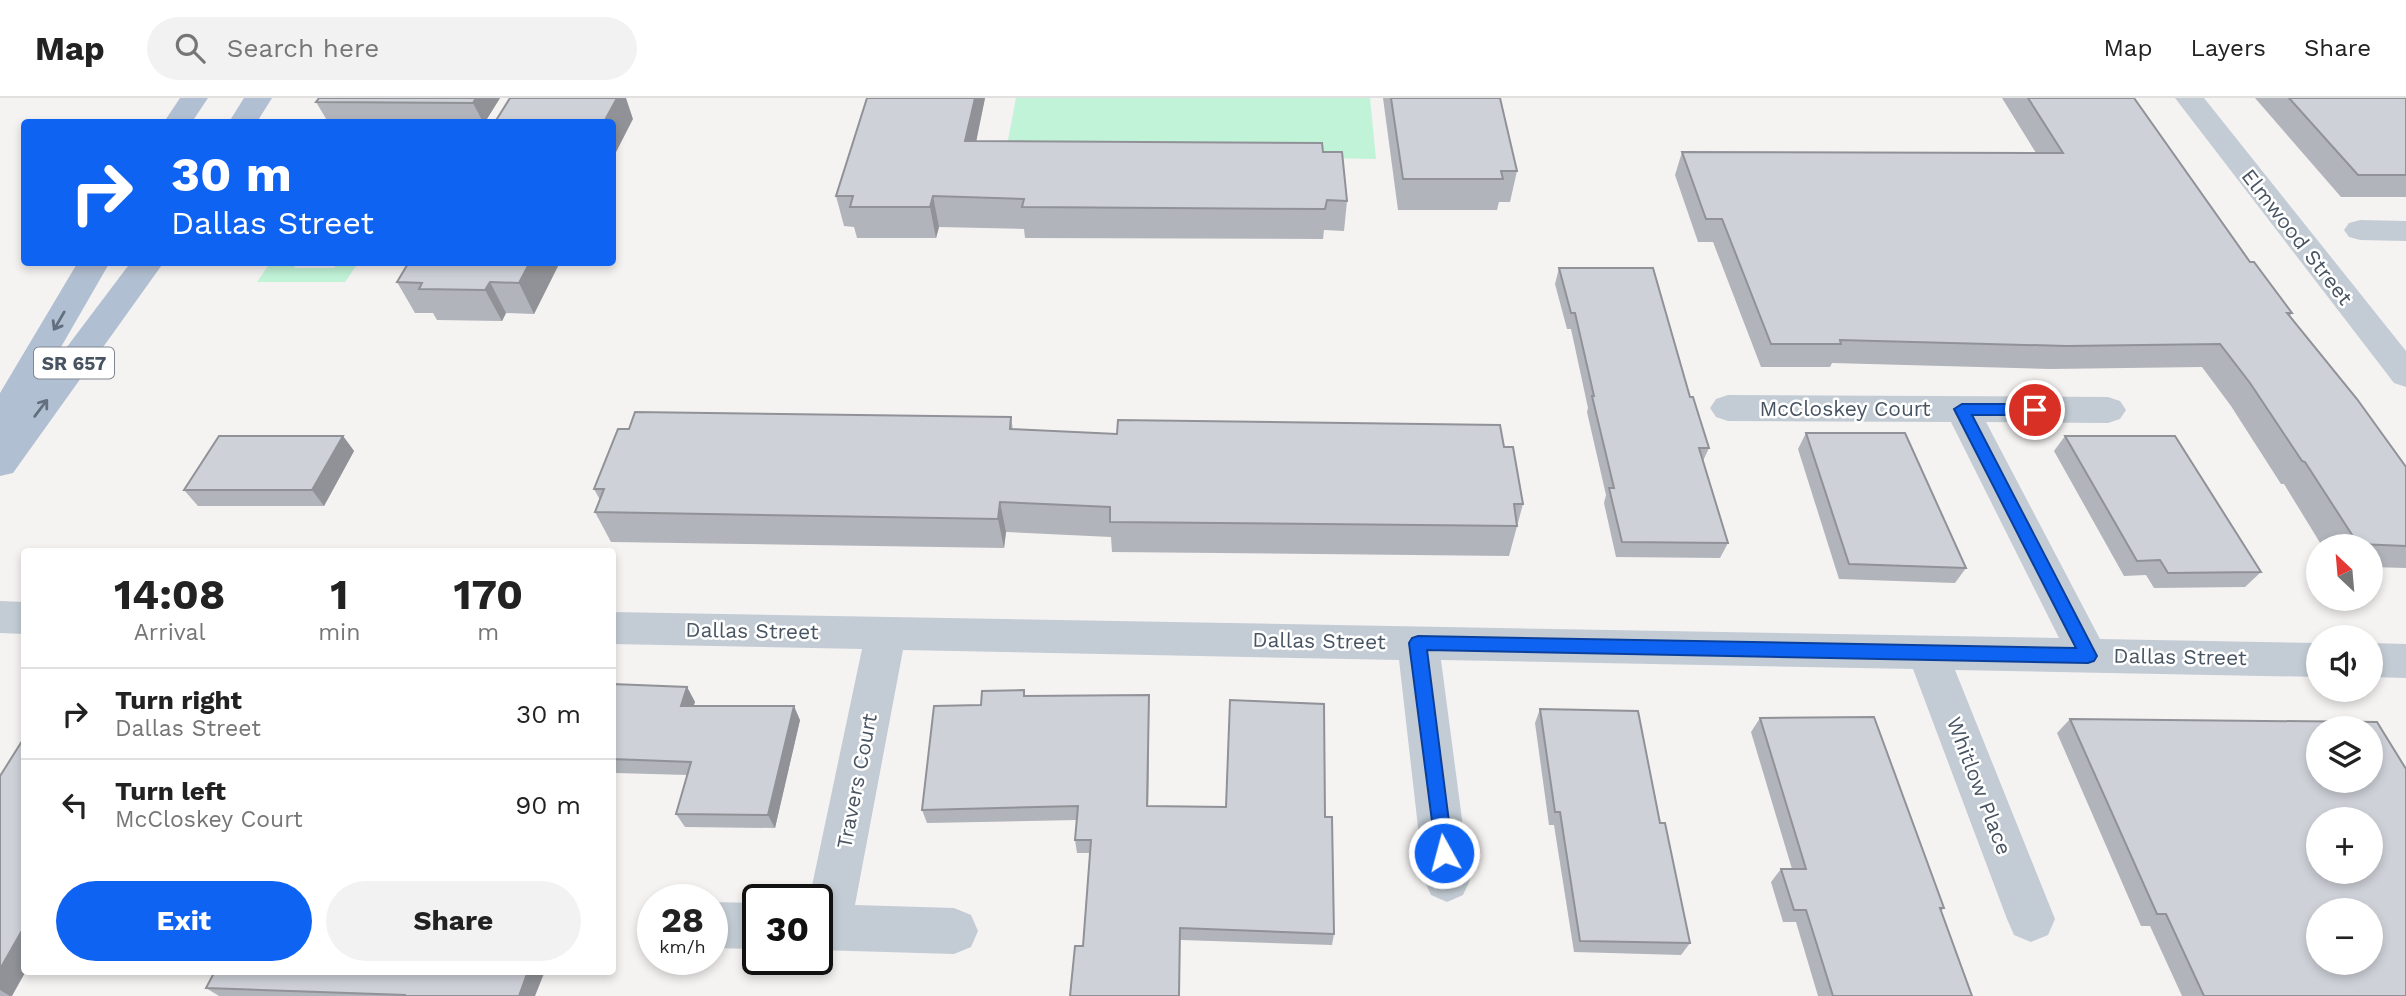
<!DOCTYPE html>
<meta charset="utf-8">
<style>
:root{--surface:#fff;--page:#f2f2f2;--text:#222;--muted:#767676;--line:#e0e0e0;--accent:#0f63f2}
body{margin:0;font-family:"Work Sans",sans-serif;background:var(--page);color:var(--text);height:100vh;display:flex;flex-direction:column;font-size:26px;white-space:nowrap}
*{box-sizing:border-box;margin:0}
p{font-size:23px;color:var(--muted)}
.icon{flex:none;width:38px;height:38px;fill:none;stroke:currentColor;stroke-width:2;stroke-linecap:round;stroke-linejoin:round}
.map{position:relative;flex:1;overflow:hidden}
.side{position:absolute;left:21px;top:450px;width:595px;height:427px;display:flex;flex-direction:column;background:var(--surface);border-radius:7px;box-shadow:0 4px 10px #0003}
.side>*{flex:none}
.top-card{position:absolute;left:21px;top:21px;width:595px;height:147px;border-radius:7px;box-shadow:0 4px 10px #0003;background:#0f63f2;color:#fff;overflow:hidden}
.needle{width:46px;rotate:334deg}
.fabs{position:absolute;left:2306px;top:436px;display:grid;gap:14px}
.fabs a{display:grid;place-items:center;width:77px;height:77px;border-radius:50%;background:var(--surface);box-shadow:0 4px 10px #0003;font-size:35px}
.speed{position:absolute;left:637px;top:786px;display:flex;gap:14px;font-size:35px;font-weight:700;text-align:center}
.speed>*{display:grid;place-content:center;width:91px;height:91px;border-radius:50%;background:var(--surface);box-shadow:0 4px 10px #0003;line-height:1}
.speed small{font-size:18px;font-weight:400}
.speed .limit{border:4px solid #111;border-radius:10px;background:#fff;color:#111}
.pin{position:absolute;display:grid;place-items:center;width:60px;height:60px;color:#fff;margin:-30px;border:4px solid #fff;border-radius:50%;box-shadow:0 2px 7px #0007}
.me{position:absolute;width:77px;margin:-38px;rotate:353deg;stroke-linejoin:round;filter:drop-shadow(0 0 5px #0008)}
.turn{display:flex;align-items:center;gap:24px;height:147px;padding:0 35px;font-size:32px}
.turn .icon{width:91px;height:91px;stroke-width:2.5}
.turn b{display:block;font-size:49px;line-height:60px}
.eta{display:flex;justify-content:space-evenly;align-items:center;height:119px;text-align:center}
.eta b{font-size:42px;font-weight:700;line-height:49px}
.primary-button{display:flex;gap:14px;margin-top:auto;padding:14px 35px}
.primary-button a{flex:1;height:80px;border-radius:42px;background:var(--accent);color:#fff;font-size:28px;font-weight:700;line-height:80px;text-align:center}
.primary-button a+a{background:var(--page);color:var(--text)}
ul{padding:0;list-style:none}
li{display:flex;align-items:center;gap:21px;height:91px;padding:0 35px;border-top:2px solid var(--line)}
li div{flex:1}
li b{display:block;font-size:26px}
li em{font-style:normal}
header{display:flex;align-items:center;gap:42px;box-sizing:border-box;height:98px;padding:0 35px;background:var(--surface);border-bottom:2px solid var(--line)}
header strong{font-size:33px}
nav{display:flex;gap:38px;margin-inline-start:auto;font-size:24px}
.search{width:490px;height:63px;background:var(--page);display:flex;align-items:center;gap:18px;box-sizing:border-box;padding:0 24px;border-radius:38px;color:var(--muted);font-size:26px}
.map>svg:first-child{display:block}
</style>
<header>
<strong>Map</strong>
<div class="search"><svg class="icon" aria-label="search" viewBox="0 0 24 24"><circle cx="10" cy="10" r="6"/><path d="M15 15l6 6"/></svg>Search here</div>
<nav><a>Map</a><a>Layers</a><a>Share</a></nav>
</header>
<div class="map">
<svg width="2406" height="898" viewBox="0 0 2406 898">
<rect width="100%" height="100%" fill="#f5f2f2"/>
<!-- green -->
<g fill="#c0f3d7">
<polygon points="1016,0 1370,0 1376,61 1006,53"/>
<polygon points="270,165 297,165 294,170 334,170 338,165 358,165 345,184 257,184"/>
</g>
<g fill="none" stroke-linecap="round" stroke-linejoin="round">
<!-- street -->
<g fill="#c3ccd4" fill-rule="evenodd">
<polygon points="2175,0 2204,0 2406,253 2406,289 2394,285"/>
<polygon points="2360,122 2406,123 2406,143 2360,142 2349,139 2344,132 2349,125"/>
<polygon points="1728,297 2108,299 2120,303 2126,312 2120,321 2108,325 1986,324 2100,541 2319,545 2319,579 1955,572 2055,821 2048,837 2031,844 2014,837 2007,821 1913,571 1441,562 1470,782 1463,797 1447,804 1431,797 1424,782 1399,562 903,552 855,807 954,810 971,817 978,833 971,849 954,856 817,852 817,802 809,802 862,551 612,546 612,514 2059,540 1951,324 1728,323 1716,319 1710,310 1716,301"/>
<polygon points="0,503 24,504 24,536 0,535"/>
<polygon points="2371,545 2406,546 2406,580 2371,579"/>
<polygon points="712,804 758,805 758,851 712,850"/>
</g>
<!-- primary -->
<g fill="#b1bfd2" fill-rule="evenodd">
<polygon points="180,0 208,0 192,24 164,24"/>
<polygon points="244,0 272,0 257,24 229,24"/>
<polygon points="78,164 110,164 42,282 131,164 164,164 13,375 0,378 0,295"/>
</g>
</g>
<!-- wall -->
<g fill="#b1b4ba">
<polygon points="500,0 485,24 328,24 316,4"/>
<polygon points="985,0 976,43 1323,54 1347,103 1344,133 1324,132 1323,141 1025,140 1024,131 939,129 936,140 857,140 854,129 844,128 836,98"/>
<polygon points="1383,0 1500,0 1517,73 1510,104 1499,104 1497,112 1398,112"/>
<polygon points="2002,0 2134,0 2250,164 2292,215 2290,218 2406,369 2406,470 2371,469 2371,448 2322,448 2284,386 2281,386 2231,308 2202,269 2050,271 1832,265 1830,269 1761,269 1713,144 1698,144 1675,77 1682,54 2036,55"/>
<polygon points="2255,0 2406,0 2406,99 2341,99"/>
<polygon points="560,164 534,216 506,215 502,223 437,222 433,215 415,215 397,184"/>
<polygon points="1559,170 1690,299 1709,350 1703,363 1728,445 1720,460 1616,459 1604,405 1606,397 1587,314 1588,310 1571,231 1567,231 1555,186"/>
<polygon points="1011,319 1013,332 1504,349 1523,406 1509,458 1112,454 1111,439 1006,434 1004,450 611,444 595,414 600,402 594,391"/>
<polygon points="1806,335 1966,470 1955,485 1839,481 1798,351"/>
<polygon points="343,338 354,353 324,408 198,408 184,392"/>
<polygon points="2065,338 2261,474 2245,489 2154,490 2146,477 2124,478 2054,353"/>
<polygon points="612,586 687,589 695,604 693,608 800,622 775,730 685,729 676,716 687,677 616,675 612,684"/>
<polygon points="1149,597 1149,611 1148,708 1325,719 1334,836 1332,847 1181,842 1083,848 1090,755 1077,755 1075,742 1077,722 927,725 922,712 981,607 1025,598"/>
<polygon points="1540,611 1660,725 1690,845 1681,857 1574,854 1554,727 1549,727 1535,625"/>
<polygon points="1760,620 1944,810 1941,813 1972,898 1818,898 1796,824 1783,824 1771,784 1781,771 1792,771 1751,634"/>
<polygon points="2070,621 2406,898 2182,898 2150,828 2141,828 2057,635"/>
<polygon points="0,678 12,898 0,898"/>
<polygon points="206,890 535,898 219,898"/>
</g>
<!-- shaded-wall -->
<g fill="#909297">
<polygon points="476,0 500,0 485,24 483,24 473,5"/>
<polygon points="608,0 626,0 633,21 612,62 612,24 604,24"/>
<polygon points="975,0 985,0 970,74 965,43"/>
<polygon points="933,98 939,129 936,140 930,109"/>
<polygon points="530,164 560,164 534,216 519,185"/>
<polygon points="490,184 506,215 502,223 485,192"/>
<polygon points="343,338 354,353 324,408 312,392"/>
<polygon points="1000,404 1006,434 1004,450 998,421"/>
<polygon points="687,589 695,604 689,622 681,608"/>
<polygon points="1149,597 1149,611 1148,721 1147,708"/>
<polygon points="794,608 800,622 775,730 768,717"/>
<polygon points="612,670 616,675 612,684"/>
<polygon points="24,829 24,873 26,873 12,898 10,898 0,892 0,871"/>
<polygon points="528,873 545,873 535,898 519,898"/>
</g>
<!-- building -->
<g fill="#ced1d8" stroke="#909297" stroke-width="2" fill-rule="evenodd">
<polygon points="319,0 476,0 473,5 316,4"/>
<polygon points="510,0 617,0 604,24 495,24"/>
<polygon points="867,0 975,0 965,43 1322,45 1323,54 1342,54 1347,103 1327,102 1325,111 1022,109 1024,101 933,98 930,109 850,109 853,98 836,98"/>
<polygon points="1391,0 1500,0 1517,73 1501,73 1503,81 1403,81"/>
<polygon points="2028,0 2134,0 2250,164 2254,164 2292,215 2287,215 2357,301 2406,369 2406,448 2358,446 2305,364 2302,363 2250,285 2220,246 2066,248 1840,242 1841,246 1771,246 1722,121 1706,121 1682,54 2063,55"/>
<polygon points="2289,0 2406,0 2406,77 2358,77"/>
<polygon points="409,164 530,164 519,185 490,184 485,192 419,191 422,185 397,184"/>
<polygon points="1559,170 1653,170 1690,299 1693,299 1709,350 1699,350 1728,445 1622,444 1609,390 1614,390 1592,298 1594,298 1575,215 1571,215"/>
<polygon points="635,314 1011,319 1010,331 1117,336 1118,322 1500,327 1504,349 1513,349 1523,406 1514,406 1517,428 1110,424 1110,409 1000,404 998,421 595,414 604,391 594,391 618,331 629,331"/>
<polygon points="1806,335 1905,335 1966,470 1849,466"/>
<polygon points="219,338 343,338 312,392 184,392"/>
<polygon points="2065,338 2175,338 2261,474 2168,475 2160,462 2137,463"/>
<polygon points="612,586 687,589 681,608 794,608 768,717 676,716 691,664 612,661"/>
<polygon points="1024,592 1024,598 1149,597 1147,708 1226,709 1230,602 1324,606 1325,719 1332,719 1334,836 1180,830 1179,898 1070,898 1075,848 1083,848 1091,742 1075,742 1078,708 922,712 934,608 981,607 982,593"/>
<polygon points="1540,611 1638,613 1660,725 1665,725 1690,845 1580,843 1560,714 1555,714"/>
<polygon points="1874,619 1944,810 1940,810 1972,898 1833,898 1806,812 1794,812 1781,771 1806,771 1760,620"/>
<path d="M 2070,621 L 2377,624 L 2406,671 L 2406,898 L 2204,898 L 2166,816 L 2157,816 ZM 2319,630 L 2371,630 L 2371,682 L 2319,682 ZM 2319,721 L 2371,721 L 2371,774 L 2319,774 ZM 2319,812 L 2371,812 L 2371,864 L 2319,864 Z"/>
<polygon points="24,640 24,829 0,871 0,678"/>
<polygon points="215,873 528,873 519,898 405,898 405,897 206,890"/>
</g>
<!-- one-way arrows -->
<defs><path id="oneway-shaft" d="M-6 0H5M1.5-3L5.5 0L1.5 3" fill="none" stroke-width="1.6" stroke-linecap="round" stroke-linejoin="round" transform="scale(1.75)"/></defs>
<g stroke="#626f7e">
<use href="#oneway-shaft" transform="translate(59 223) rotate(120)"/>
<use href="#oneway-shaft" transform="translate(41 310) rotate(-53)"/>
</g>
<!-- route -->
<polygon fill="#0f63f2" stroke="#0a409d" stroke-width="2" points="1962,306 2035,306 2042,312 2035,317 1972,317 2097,558 2094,563 2088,565 1427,552 1453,755 1450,762 1444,764 1437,762 1409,545 1412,540 1418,538 2076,550 1954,311"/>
<g text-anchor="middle" stroke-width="5" stroke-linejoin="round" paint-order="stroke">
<!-- shield labels -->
<rect fill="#fff" stroke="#7f8791" stroke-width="2" x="34" y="249.5" width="80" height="31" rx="5"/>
<g font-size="19" font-weight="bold" fill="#485462">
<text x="74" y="272">SR 657</text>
</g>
<!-- street labels -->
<g font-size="21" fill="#485462" stroke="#fff">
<text transform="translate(2297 139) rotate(52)" y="7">Elmwood Street</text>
<text x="1845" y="318">McCloskey Court</text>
<text transform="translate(752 533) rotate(1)" y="7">Dallas Street</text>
<text transform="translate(1319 543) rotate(1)" y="7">Dallas Street</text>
<text transform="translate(2180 559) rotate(1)" y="7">Dallas Street</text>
<text transform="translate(857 683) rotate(-79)" y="7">Travers Court</text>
<text transform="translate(1979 688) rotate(69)" y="7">Whitlow Place</text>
</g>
</g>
</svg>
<div class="fabs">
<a><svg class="needle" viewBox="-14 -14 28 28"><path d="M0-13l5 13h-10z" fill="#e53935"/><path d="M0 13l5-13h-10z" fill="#767676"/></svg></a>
<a><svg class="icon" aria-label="sound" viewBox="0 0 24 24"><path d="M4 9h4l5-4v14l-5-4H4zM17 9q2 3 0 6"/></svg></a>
<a><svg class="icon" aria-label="layers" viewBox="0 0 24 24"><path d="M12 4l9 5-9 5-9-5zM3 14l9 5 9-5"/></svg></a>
<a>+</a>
<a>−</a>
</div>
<div class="speed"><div>28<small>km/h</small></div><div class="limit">30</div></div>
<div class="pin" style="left:2035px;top:312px;background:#d93025"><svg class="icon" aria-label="arrive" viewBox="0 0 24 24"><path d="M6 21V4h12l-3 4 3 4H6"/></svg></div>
<svg class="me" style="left:1444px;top:755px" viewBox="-20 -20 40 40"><circle r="17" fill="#0f63f2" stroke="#fff" stroke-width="3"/><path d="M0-11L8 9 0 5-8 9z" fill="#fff"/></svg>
<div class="top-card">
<div class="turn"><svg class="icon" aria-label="right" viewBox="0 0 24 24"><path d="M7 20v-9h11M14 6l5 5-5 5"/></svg><div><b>30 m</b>Dallas Street</div></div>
</div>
<section class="side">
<div class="eta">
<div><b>14:08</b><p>Arrival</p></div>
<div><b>1</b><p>min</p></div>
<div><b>170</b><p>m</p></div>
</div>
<ul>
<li><svg class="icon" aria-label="right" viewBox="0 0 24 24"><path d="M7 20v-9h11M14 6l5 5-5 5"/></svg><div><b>Turn right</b><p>Dallas Street</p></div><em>30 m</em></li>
<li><svg class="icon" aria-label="left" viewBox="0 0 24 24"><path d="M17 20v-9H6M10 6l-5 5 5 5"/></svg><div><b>Turn left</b><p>McCloskey Court</p></div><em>90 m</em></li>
</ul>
<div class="primary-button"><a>Exit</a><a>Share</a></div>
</section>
</div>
